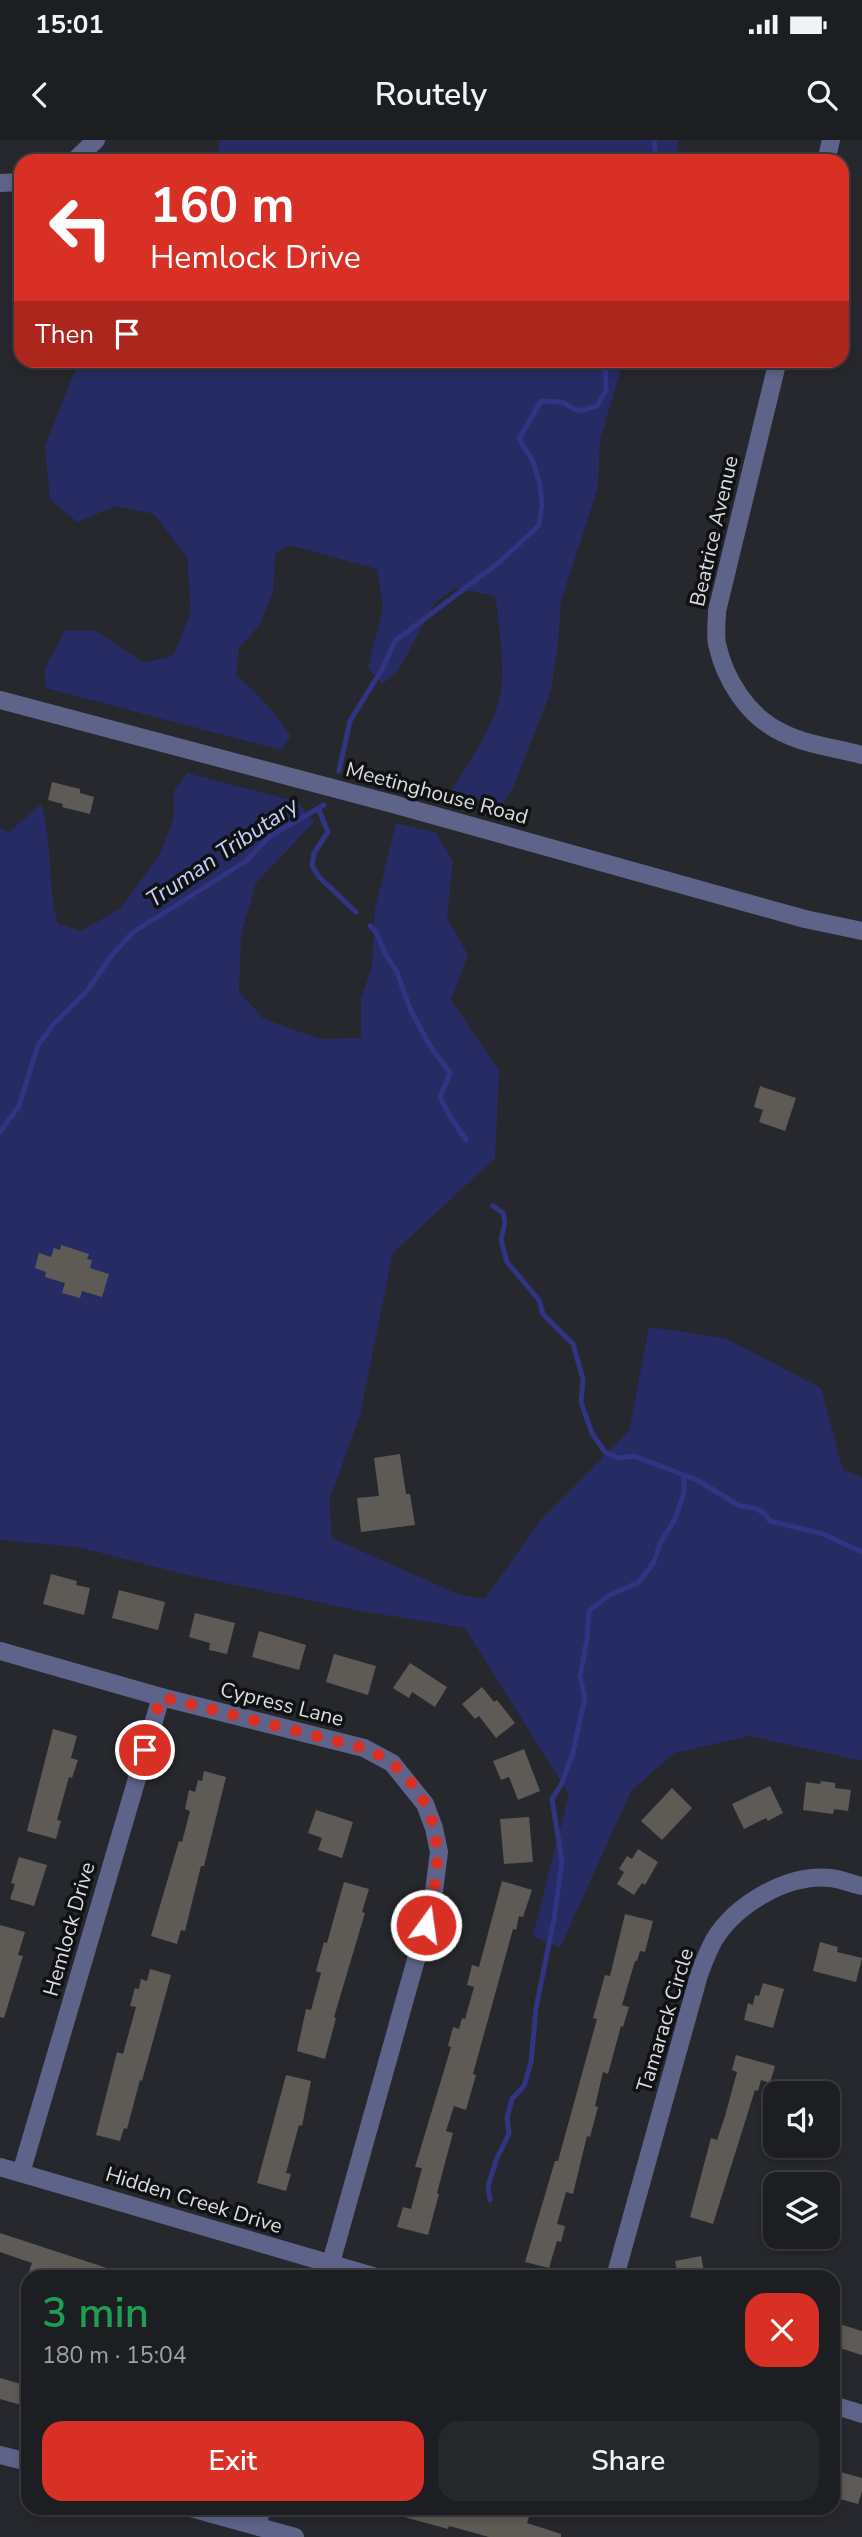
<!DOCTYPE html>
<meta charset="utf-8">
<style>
:root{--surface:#1d1e22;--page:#25272a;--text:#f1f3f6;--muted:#a0a2a5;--line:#3b3c40;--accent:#d93025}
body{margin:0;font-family:"Nunito Sans",sans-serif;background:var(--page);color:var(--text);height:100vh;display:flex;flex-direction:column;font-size:26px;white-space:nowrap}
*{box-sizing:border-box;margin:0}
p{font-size:23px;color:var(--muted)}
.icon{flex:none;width:38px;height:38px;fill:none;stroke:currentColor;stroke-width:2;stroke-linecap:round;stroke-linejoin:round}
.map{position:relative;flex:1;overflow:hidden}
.panel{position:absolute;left:21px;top:2130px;width:819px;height:245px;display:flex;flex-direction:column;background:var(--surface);border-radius:21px;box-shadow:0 4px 10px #0003,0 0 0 2px var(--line)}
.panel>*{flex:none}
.hud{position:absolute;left:14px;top:14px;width:835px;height:214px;border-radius:21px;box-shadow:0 4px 10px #0003,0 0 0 2px var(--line);background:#d93025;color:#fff;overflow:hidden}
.buttons{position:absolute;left:763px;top:1941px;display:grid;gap:14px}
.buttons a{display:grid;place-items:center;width:77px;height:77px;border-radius:14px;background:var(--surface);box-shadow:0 4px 10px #0003,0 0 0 2px var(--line);font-size:35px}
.pin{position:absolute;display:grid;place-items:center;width:60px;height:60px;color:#fff;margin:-30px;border:4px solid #fff;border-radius:50%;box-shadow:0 2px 7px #0007}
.me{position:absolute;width:77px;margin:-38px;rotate:14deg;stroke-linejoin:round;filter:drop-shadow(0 0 5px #0008)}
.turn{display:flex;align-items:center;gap:24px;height:147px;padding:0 21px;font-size:32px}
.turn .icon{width:91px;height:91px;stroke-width:2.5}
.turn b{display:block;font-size:49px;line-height:60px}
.then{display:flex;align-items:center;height:66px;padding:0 21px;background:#0003;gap:14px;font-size:26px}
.round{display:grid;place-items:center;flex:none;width:74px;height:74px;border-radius:21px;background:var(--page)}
.headline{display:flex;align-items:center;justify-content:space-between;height:119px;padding:0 21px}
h1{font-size:42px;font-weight:600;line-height:52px;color:#1e9e55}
.primary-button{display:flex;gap:14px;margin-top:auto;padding:14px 21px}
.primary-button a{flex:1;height:80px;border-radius:21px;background:var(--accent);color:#fff;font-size:28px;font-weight:600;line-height:80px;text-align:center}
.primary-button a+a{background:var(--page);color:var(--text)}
.status{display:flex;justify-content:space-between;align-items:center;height:49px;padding:0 35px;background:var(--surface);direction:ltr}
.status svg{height:19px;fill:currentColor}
header{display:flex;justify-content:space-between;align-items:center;height:91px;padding:0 21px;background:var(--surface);font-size:32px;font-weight:600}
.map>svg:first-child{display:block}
</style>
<div class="status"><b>15:01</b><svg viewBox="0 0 49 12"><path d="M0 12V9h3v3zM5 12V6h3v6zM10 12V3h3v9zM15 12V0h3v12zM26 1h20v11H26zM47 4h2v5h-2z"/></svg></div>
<header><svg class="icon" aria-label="back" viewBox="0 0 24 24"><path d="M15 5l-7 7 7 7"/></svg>Routely<svg class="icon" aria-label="search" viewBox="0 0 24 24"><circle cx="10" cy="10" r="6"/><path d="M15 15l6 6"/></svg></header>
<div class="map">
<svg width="862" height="2397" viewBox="0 0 862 2397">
<rect width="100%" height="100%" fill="#27282d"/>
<!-- green -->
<g fill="#272b64">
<polygon points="220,0 678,0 677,21 217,21"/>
<path d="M 79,221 L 623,221 L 600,301 L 598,347 L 561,461 L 558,503 L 551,551 L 512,650 L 501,666 L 450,652 C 470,622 491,592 500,557 C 506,539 499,476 495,456 L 455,448 L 435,463 L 397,533 L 382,544 L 368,528 L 383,467 L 377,429 L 289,405 L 275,414 L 273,452 L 259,486 L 239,508 L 236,535 C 258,554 275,572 291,596 L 281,610 L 46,548 L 44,530 L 65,491 L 96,491 L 144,523 L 174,515 L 191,471 L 187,417 L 154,374 L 116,366 L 77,382 L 50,359 L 45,306 Z"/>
<path d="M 187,633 L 298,662 L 314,682 L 256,743 L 241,795 L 239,852 L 264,879 L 320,899 L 361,898 L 361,858 L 372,827 L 375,770 L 396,683 L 436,693 L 453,721 L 447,778 L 468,815 L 451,860 L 499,930 L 495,1018 L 393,1113 L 360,1275 L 329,1361 L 332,1398 L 460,1455 L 485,1459 L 539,1382 L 629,1291 L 649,1187 L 725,1198 L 821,1248 L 843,1330 L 862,1337 L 862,1621 L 750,1596 L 674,1613 L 631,1651 L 560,1808 L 533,1796 L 569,1654 L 465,1488 L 361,1471 L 192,1436 L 78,1407 L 0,1400 L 0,688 L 9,692 L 41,664 C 53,704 47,745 58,784 L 81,791 L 121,768 L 160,714 L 174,677 L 174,651 Z"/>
</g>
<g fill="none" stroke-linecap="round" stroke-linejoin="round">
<!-- stream -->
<g stroke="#303483" stroke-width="5">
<polyline points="654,0 656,21"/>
<polyline points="339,631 350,581 384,526 395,501 501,421 539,385 542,364 540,345 533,321 519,299 541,261 562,262 578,271 597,266 606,250 605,220"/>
<polyline points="318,668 328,692 314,713 312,726 319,737 356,772"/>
<polyline points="370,786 376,792 386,815 397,832 410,869 430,906 450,933 440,957 449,975 466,1000"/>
<polyline points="0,992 19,966 38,905 53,885 87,851 112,815 132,793 246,721 270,696 324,665"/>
<polyline points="493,1066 503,1073 505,1082 501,1100 507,1122 539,1160 543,1174 573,1204 583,1239 581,1262 592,1293 605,1312 618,1318 634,1316 697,1340 740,1366 755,1368 764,1373 770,1381 823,1394 862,1412"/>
<polyline points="490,2060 488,2046 497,2018 509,1994 507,1978 512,1959 524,1946 531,1922 536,1868 554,1779 562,1721 552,1659 561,1645 573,1613 585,1557 580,1537 587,1499 589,1471 608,1456 639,1442 654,1422 660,1404 675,1379 684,1353 684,1336"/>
</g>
</g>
<!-- building -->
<g fill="#5e5a55">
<polygon points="52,642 80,649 80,653 94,657 90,674 62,667 63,664 48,660"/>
<polygon points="760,946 796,958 785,991 759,982 763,970 754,967"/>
<polygon points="61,1105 89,1114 87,1119 92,1120 90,1128 109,1134 102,1157 82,1151 80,1158 62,1153 65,1143 45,1137 46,1132 35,1128 39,1113 51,1117 54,1108 60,1110"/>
<polygon points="400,1314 406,1354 410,1354 415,1385 361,1392 357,1358 379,1356 374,1318"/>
<polygon points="51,1434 77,1441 76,1445 90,1448 84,1475 43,1464"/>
<polygon points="119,1450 165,1462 158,1490 112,1478"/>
<polygon points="195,1473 235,1483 227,1514 209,1510 210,1503 189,1497"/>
<polygon points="259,1491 306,1505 299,1530 252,1517"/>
<polygon points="334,1514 376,1526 368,1555 326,1542"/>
<polygon points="410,1523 447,1547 435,1567 412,1552 409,1558 393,1548"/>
<polygon points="482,1547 494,1562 497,1560 515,1583 496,1598 479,1576 475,1579 462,1564"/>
<polygon points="53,1589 77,1596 71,1618 78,1620 72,1638 69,1637 57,1680 61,1681 56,1699 27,1691"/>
<polygon points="524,1609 540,1651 518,1660 509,1637 501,1640 493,1621"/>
<polygon points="204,1631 226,1637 204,1726 201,1726 185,1791 181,1790 177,1804 151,1796 179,1701 182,1702 190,1671 185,1669 189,1650 195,1652 198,1640 202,1641"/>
<polygon points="821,1641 835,1643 835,1648 851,1650 848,1671 834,1669 833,1674 803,1670 806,1642 820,1644"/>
<polygon points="770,1646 783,1673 768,1681 766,1678 744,1689 732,1664"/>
<polygon points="672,1648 692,1668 662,1700 641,1681"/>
<polygon points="316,1670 353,1682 342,1718 318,1710 322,1698 308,1693"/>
<polygon points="529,1677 533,1722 504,1724 500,1679"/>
<polygon points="638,1709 658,1722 645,1745 642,1743 634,1755 617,1744 624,1732 619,1729 627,1716 632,1719"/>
<polygon points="19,1717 47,1725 34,1766 10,1759 15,1744 11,1743"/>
<polygon points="502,1741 532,1750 523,1777 519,1776 516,1790 513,1789 473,1934 476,1935 466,1970 454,1966 446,1991 453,1993 437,2053 439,2054 428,2095 397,2087 403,2067 411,2069 422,2028 415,2027 451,1907 448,1906 453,1887 459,1889 462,1878 465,1879 474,1847 467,1845 472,1825 479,1827"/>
<polygon points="344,1742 369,1749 362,1772 365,1773 334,1877 336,1878 325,1919 297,1911 306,1869 311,1870 321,1833 316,1831 324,1802 327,1803"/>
<polygon points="625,1774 653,1781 645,1812 640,1811 637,1821 635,1821 622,1865 629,1867 623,1887 621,1886 608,1934 603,1932 595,1966 598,1967 590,1997 587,1996 573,2054 566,2052 557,2084 565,2086 561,2102 557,2101 549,2128 525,2122 555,2021 558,2021 597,1879 593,1878 605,1835 610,1836"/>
<polygon points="0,1785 25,1792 18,1815 23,1816 4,1878 0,1877"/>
<polygon points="820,1802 838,1807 837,1812 862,1818 856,1842 813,1831"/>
<polygon points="150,1829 171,1835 142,1941 140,1940 127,1989 124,1988 120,2001 96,1995 117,1912 123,1914 136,1867 130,1866 135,1848 139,1849 141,1839 147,1841"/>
<polygon points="763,1843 784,1849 773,1888 744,1880 748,1863 753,1865 755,1855 759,1856"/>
<polygon points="736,1915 775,1926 770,1943 761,1940 758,1951 755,1950 713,2084 690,2077 711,1998 717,2000 725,1976 737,1932 732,1930"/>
<polygon points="286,1935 311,1941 302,1986 299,1985 286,2033 291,2034 286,2051 257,2043"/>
<polygon points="0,2093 125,2134 125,2137 27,2137 32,2123 0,2112"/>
<polygon points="701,2116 705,2137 678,2137 675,2121"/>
<polygon points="833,2182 862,2191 862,2215 833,2206"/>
<polygon points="0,2238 28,2246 28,2267 0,2259"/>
<polygon points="837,2331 862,2338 862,2351 858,2364 833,2357 833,2334 837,2335"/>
<polygon points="387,2368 477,2368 508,2376 510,2371 529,2377 527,2383 561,2394 561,2397 489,2397 449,2386 448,2389 386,2372"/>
</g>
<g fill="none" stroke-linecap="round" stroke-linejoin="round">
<!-- minor -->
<g stroke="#5e6489" stroke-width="18">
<polyline points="74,21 96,0"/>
<polyline points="826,21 831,0"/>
<polyline points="0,43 21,42"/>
<path d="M 778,220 L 717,471 C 717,482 715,493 717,504 C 725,540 748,577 783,593 C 807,605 836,608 862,615"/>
<polyline points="0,560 393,664 805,779 862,791"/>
<polyline points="0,1511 161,1557 364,1608 392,1623 425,1664 434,1688 439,1712 433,1759 327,2137"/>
<polyline points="0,2027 376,2137"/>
<polyline points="21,2033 161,1557"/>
<path d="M 615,2137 L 699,1835 C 703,1824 708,1811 714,1800 C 736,1764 787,1734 830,1738 C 841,1739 852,1744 862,1746"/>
<polyline points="833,2265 862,2274"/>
<polyline points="0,2315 28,2322"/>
<polyline points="191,2368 295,2397"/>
<polyline points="257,2386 262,2368"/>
</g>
</g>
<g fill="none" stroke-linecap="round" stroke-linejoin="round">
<!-- route -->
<path stroke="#d93025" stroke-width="12" stroke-dasharray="0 21.6" d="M 145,1610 L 161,1557 L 364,1608 C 373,1613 385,1617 393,1624 C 446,1670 443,1723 426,1785"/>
</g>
<g text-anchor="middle" stroke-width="7" stroke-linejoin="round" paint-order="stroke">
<!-- street labels -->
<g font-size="21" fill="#dbdce0" stroke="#101113">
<text transform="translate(714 391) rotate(-77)" y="7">Beatrice Avenue</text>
<text transform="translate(437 653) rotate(15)" y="7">Meetinghouse Road</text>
<text transform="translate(282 1564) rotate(14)" y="7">Cypress Lane</text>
<text transform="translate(69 1789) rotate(-74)" y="7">Hemlock Drive</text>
<text transform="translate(665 1880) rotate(-73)" y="7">Tamarack Circle</text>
<text transform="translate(194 2060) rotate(17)" y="7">Hidden Creek Drive</text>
</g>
<!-- water labels -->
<g font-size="23" font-style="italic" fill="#c6cffd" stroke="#101113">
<text transform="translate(222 712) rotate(-34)" y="8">Truman Tributary</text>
</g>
</g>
</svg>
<div class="buttons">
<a><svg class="icon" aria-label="sound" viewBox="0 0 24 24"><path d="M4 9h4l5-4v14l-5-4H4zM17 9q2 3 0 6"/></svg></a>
<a><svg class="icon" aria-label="layers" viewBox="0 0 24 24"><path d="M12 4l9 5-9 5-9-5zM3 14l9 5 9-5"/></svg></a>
</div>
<div class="pin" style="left:145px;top:1610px;background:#d93025"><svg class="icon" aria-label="arrive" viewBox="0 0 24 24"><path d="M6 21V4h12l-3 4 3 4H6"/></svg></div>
<svg class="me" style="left:426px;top:1785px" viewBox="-20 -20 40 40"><circle r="17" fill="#d93025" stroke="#fff" stroke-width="3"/><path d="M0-11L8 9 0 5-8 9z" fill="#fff"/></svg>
<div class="hud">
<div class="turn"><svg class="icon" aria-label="left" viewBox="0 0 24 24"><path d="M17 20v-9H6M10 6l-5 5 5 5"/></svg><div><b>160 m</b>Hemlock Drive</div></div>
<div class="then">Then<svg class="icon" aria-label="arrive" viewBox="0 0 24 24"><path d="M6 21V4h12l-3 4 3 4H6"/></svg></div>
</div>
<section class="panel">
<div class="headline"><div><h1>3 min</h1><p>180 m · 15:04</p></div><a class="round" style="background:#d93025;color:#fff"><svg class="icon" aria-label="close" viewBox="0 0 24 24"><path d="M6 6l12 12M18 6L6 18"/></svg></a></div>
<div class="primary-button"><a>Exit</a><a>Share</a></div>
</section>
</div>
